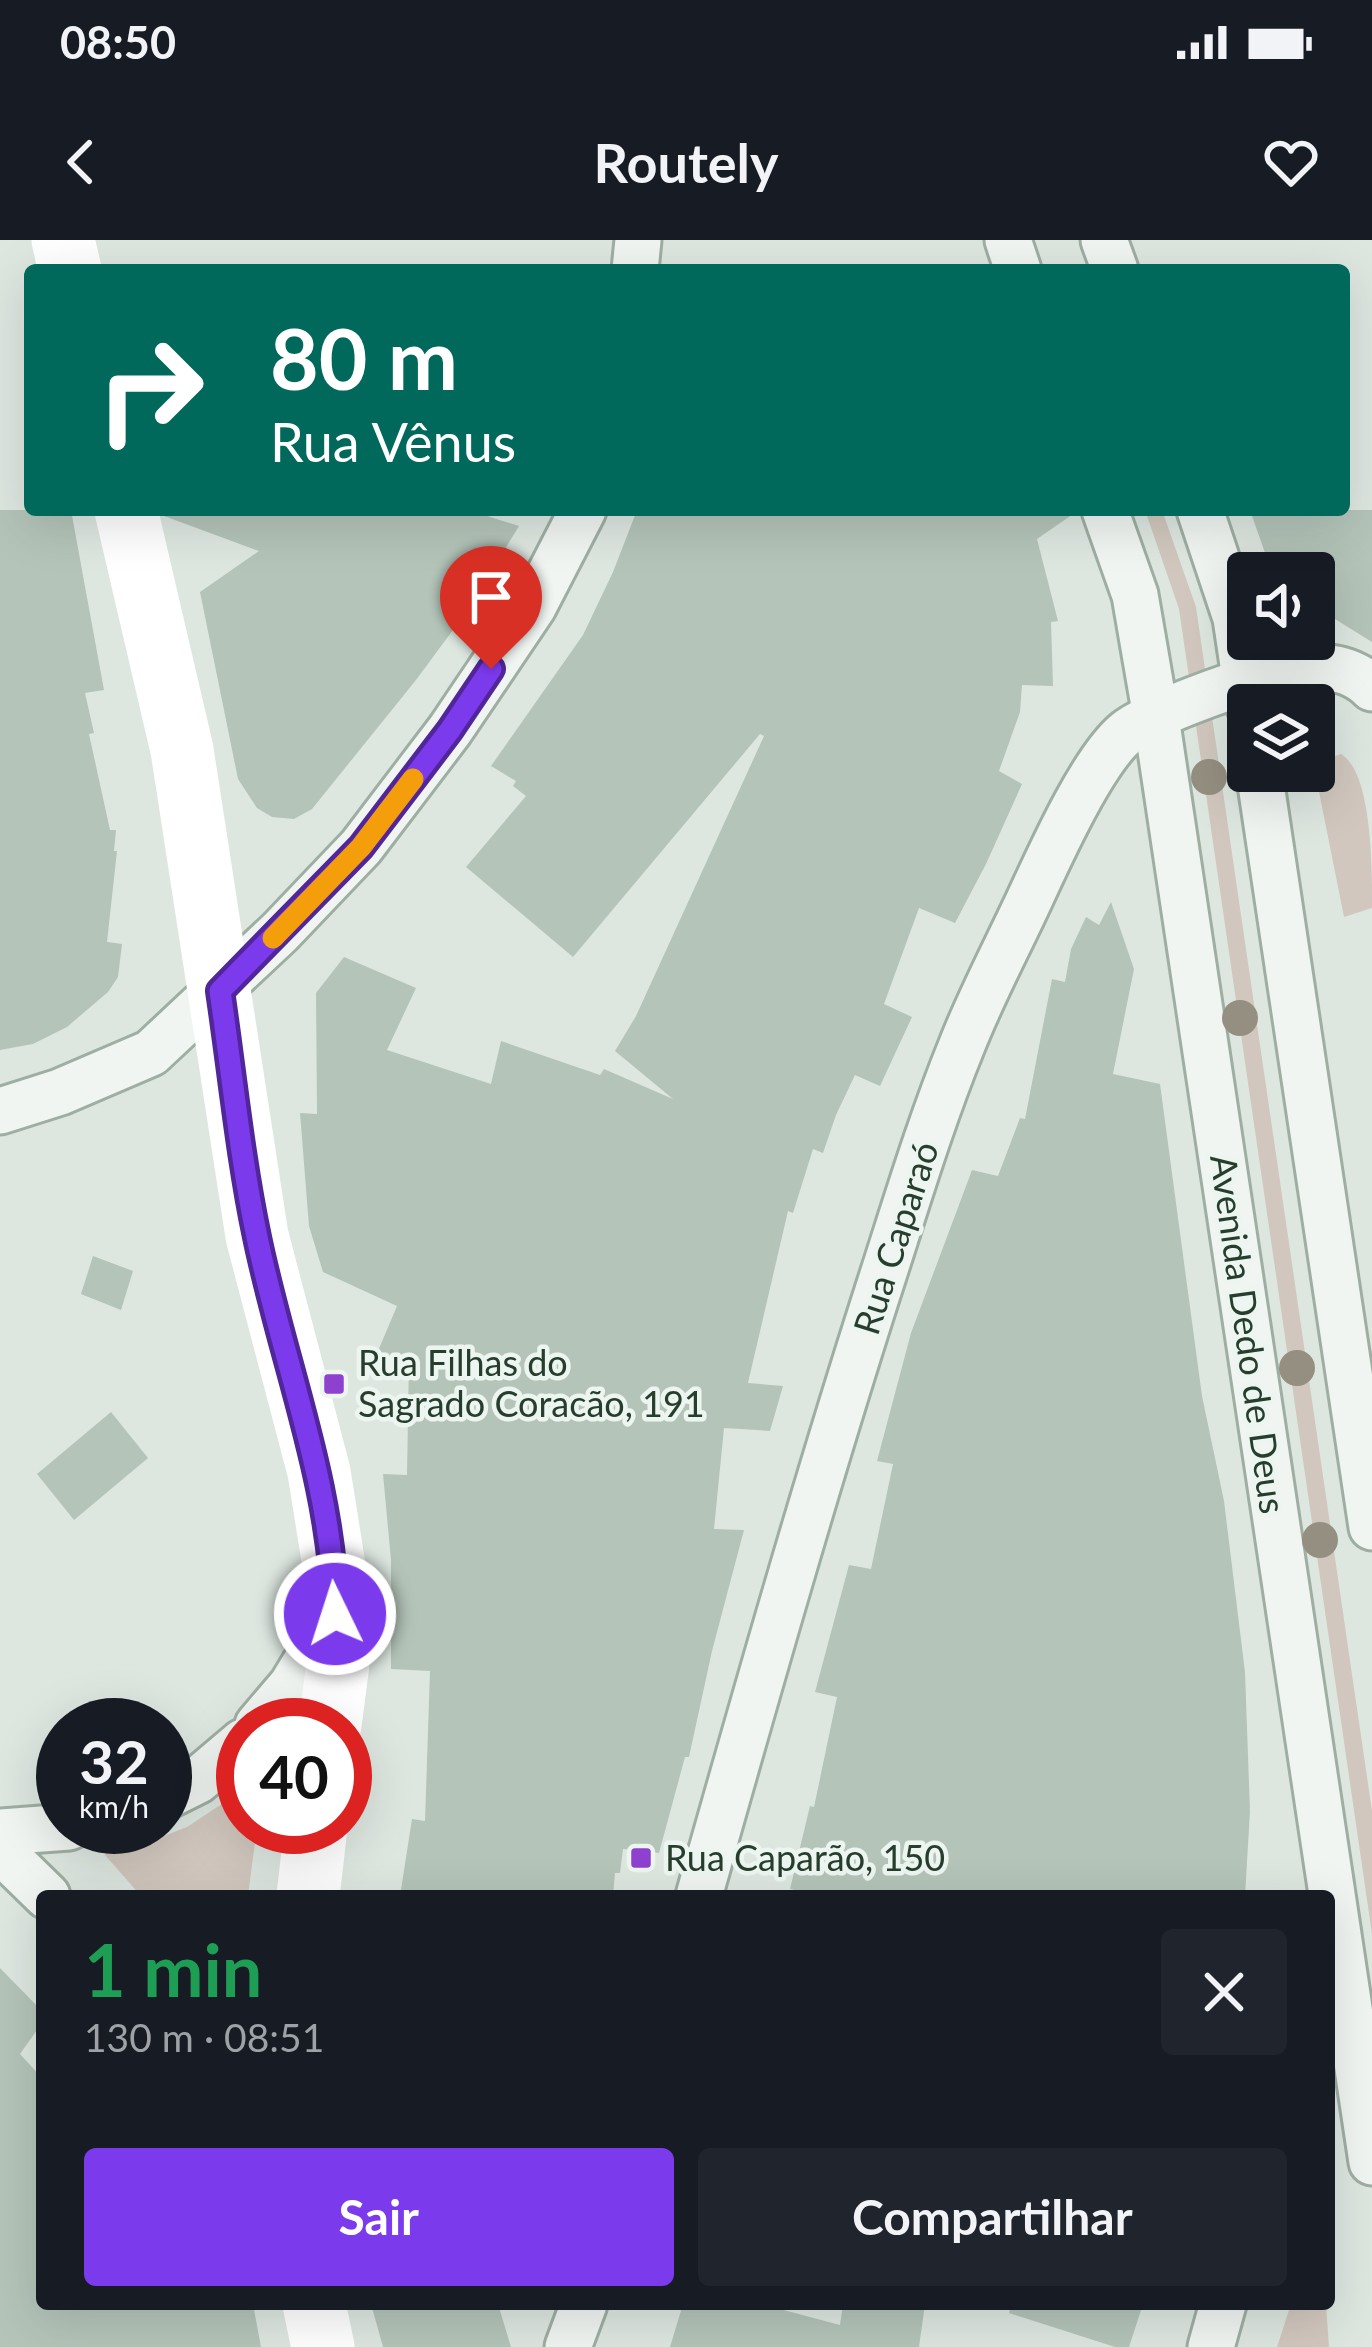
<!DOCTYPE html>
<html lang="pt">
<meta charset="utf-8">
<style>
:root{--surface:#171b24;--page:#20242c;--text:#f1f3f6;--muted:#9ea1a6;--accent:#7c3aed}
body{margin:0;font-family:Lato,sans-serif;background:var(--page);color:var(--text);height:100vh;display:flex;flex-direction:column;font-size:45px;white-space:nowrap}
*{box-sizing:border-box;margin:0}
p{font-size:39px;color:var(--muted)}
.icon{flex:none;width:66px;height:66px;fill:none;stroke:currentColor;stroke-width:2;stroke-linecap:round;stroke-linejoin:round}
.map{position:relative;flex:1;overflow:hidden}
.details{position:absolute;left:36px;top:1650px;width:1299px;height:420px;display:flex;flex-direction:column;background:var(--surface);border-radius:12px;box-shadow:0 12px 48px #0002}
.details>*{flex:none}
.guide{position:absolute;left:24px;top:24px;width:1326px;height:252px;border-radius:12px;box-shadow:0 12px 48px #0002;background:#00695c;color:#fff;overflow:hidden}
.buttons{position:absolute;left:1227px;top:312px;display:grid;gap:24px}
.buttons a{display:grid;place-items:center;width:108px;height:108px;border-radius:12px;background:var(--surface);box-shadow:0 12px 48px #0002;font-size:60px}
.speed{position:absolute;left:36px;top:1458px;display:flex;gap:24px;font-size:60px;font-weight:700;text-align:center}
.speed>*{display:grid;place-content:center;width:156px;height:156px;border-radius:50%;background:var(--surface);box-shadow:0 12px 48px #0002;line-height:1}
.speed small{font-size:30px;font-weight:400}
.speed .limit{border:18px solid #d22;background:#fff;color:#111}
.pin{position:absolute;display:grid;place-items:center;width:102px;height:102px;color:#fff;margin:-123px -51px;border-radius:50% 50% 50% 0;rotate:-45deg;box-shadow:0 0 12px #0007}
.pin .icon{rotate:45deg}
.me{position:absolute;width:132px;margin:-66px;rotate:356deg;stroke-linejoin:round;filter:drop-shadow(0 0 9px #0008)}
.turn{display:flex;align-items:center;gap:42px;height:252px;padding:0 48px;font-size:54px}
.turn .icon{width:156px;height:156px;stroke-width:2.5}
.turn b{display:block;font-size:84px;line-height:102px}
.round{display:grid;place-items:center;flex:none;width:126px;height:126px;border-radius:12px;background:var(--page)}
.overview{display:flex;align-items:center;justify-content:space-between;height:204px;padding:0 48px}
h1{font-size:72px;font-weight:700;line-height:90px;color:#1e9e55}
.cta{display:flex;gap:24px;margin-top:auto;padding:24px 48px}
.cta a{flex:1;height:138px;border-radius:12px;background:var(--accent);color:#fff;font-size:48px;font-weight:700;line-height:138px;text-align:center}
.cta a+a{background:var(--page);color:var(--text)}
.status{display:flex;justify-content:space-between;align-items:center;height:84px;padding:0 60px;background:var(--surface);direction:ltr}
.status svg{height:33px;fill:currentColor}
header{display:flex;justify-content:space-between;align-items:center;height:156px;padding:0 48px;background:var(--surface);font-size:54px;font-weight:700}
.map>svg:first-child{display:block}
</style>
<div class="status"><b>08:50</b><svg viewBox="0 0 49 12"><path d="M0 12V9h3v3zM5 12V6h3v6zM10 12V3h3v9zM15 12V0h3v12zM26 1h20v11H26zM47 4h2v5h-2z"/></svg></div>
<header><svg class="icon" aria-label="back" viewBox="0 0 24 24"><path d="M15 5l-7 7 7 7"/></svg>Routely<svg class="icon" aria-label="heart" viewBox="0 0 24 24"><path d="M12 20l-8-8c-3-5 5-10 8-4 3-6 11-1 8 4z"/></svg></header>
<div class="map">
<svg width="1372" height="2107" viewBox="0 0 1372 2107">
<rect width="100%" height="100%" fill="#dde7e0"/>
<!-- green -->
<g fill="#d1c7be">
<polygon points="1145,270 1162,270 1196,367 1372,1571 1372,1694 1179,369"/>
<path d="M 1341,514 C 1372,532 1372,627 1372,668 L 1344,677 L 1318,547 C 1321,533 1326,518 1341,514 Z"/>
<polygon points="243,1550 243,1587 257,1587 248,1656 141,1656 105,1615 107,1612 139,1606 187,1587"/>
<polygon points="1291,2064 1326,2064 1329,2107 1277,2107"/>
</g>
<!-- building -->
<g fill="#b4c4b9">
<polygon points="0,270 71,270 104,450 85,453 94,493 89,494 110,590 116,590 114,611 117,611 107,702 122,704 118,737 108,752 67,787 33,804 0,810"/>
<polygon points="163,270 468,270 519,286 467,371 416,440 312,569 294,579 272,577 257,568 238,539 200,352 259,311 164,276"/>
<polygon points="637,270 1079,270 1037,299 1058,381 1051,382 1053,446 1022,445 1020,472 999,531 1022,544 986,624 955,683 919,668 884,764 912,777 880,846 855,835 836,875 823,913 813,909 793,973 788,971 748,1143 783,1146 770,1191 724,1188 714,1289 744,1290 712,1411 689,1517 685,1517 659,1613 623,1609 620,1633 615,1633 613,1656 400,1656 412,1579 425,1581 430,1431 391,1429 391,1320 383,1234 407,1235 409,1119 375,1118 397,1066 323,1032 309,986 300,873 317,874 316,753 344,717 416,748 387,810 491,844 501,801 600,835 604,829 673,859 615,811 636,776 764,496 760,494 573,717 466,627 526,556 513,546 516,541 491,526 583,395 613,332"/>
<polygon points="1250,270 1372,270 1372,402 1314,366 1314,333 1272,333"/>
<polygon points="1111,662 1134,729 1113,834 1160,844 1202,1156 1224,1261 1245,1432 1250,1571 1245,1656 821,1656 790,1649 810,1566 814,1567 837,1457 815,1452 849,1325 871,1329 893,1224 877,1221 911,1093 972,930 998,936 1020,878 1025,879 1052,739 1065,742 1071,709 1086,677 1099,685"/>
<polygon points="93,1016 133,1031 121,1070 81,1054"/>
<polygon points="111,1172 148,1218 74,1280 37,1234"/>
<polygon points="0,1728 42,1771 42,1783 20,1814 42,1838 42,2064 253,2064 261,2107 0,2107"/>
<polygon points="371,2064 498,2064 511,2107 383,2107"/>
<polygon points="683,2064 761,2064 840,2085 843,2064 925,2064 919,2107 670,2107"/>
<polygon points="1011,2064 1143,2064 1129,2107 1115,2107 1009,2073"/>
</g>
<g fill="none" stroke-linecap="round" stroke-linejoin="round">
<defs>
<g id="street">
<polyline points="1008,0 1018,30"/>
<polyline points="1104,0 1115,30"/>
<polyline points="635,30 638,0"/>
<polyline points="1105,270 1135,355 1156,477 1372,1922"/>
<polyline points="1200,270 1236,378 1249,465"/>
<polyline points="1259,531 1372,1287"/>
<polyline points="0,871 60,852 151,813 280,692 361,607 450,490 533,367 583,270"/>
<polyline points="258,1485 292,1445 335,1374"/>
<polyline points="165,1557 197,1541 243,1502"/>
<polyline points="0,1592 69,1587"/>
<polyline points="0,1610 47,1656"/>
<path d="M 699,1656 C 756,1455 813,1254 877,1054 C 904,971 929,886 962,805 C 982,754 1008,706 1031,656 C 1050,615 1093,519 1127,492 C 1152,473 1229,446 1261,437 C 1298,426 1342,418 1372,448"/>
<polyline points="568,2107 584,2064"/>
<polyline points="1211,2107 1223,2064"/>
</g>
</defs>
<!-- street casing -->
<use href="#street" stroke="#9faea3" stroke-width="51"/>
<!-- street -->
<use href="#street" stroke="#f0f5f2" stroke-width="45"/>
<!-- secondary -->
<g stroke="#fff" stroke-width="63">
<polyline points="63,0 70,30"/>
<polyline points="126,270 182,510 257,996 319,1232 335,1332 338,1424 330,1485"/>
<polyline points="308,1656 316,1587"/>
<polyline points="314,2064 323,2107"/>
</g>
</g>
<!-- trees -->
<g fill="#948f81">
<circle cx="1209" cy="537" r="18"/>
<circle cx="1240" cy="778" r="18"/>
<circle cx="1297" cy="1128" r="18"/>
<circle cx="1320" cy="1300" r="18"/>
</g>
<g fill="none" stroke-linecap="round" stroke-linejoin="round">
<defs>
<path id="route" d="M 335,1374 C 333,1244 283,1123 257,997 C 240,916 232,832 220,751 L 361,607 L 450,490 L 491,429"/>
</defs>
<!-- route casing -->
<use href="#route" stroke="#51269a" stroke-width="30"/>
<!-- route -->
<use href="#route" stroke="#7c3aed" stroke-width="21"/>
<!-- slow -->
<polyline stroke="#f59e0b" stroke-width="21" points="273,698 361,607 413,539"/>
</g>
<!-- markers -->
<g fill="#8e41ce" stroke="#ecf5ef" stroke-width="4.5">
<rect x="322" y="1132" width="24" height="24" rx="6"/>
<rect x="629" y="1606" width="24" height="24" rx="6"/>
</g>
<g text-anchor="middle" stroke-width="9" stroke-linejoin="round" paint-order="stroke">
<!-- street labels -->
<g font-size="36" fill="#273e2e" stroke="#ecf5ef">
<text transform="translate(896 998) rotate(-72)" y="13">Rua Caparaó</text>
<text transform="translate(1248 1094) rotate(82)" y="13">Avenida Dedo de Deus</text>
</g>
<!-- poi labels -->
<g font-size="36" fill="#273e2e" stroke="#ecf5ef" text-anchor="start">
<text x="358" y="1136">Rua Filhas do<tspan x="358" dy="41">Sagrado Coracão, 191</tspan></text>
<text x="665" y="1631">Rua Caparão, 150</text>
</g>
</g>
</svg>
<div class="buttons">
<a><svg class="icon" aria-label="sound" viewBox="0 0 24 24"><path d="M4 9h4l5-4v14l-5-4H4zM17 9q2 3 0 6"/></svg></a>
<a><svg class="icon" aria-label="layers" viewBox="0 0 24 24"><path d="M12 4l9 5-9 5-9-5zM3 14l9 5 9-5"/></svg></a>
</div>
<div class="speed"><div>32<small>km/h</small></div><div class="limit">40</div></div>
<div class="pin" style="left:491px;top:429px;background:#d93025"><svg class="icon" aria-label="arrive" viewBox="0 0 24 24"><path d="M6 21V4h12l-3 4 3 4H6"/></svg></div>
<svg class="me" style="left:335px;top:1374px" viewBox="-20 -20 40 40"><circle r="17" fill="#7c3aed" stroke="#fff" stroke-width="3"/><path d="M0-11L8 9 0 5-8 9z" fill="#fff"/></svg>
<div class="guide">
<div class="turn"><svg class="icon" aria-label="right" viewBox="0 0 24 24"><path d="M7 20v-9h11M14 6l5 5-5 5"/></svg><div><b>80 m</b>Rua Vênus</div></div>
</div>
<section class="details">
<div class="overview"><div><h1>1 min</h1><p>130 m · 08:51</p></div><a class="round"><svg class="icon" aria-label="close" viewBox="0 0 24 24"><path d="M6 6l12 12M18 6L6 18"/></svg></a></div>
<div class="cta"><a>Sair</a><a>Compartilhar</a></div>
</section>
</div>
